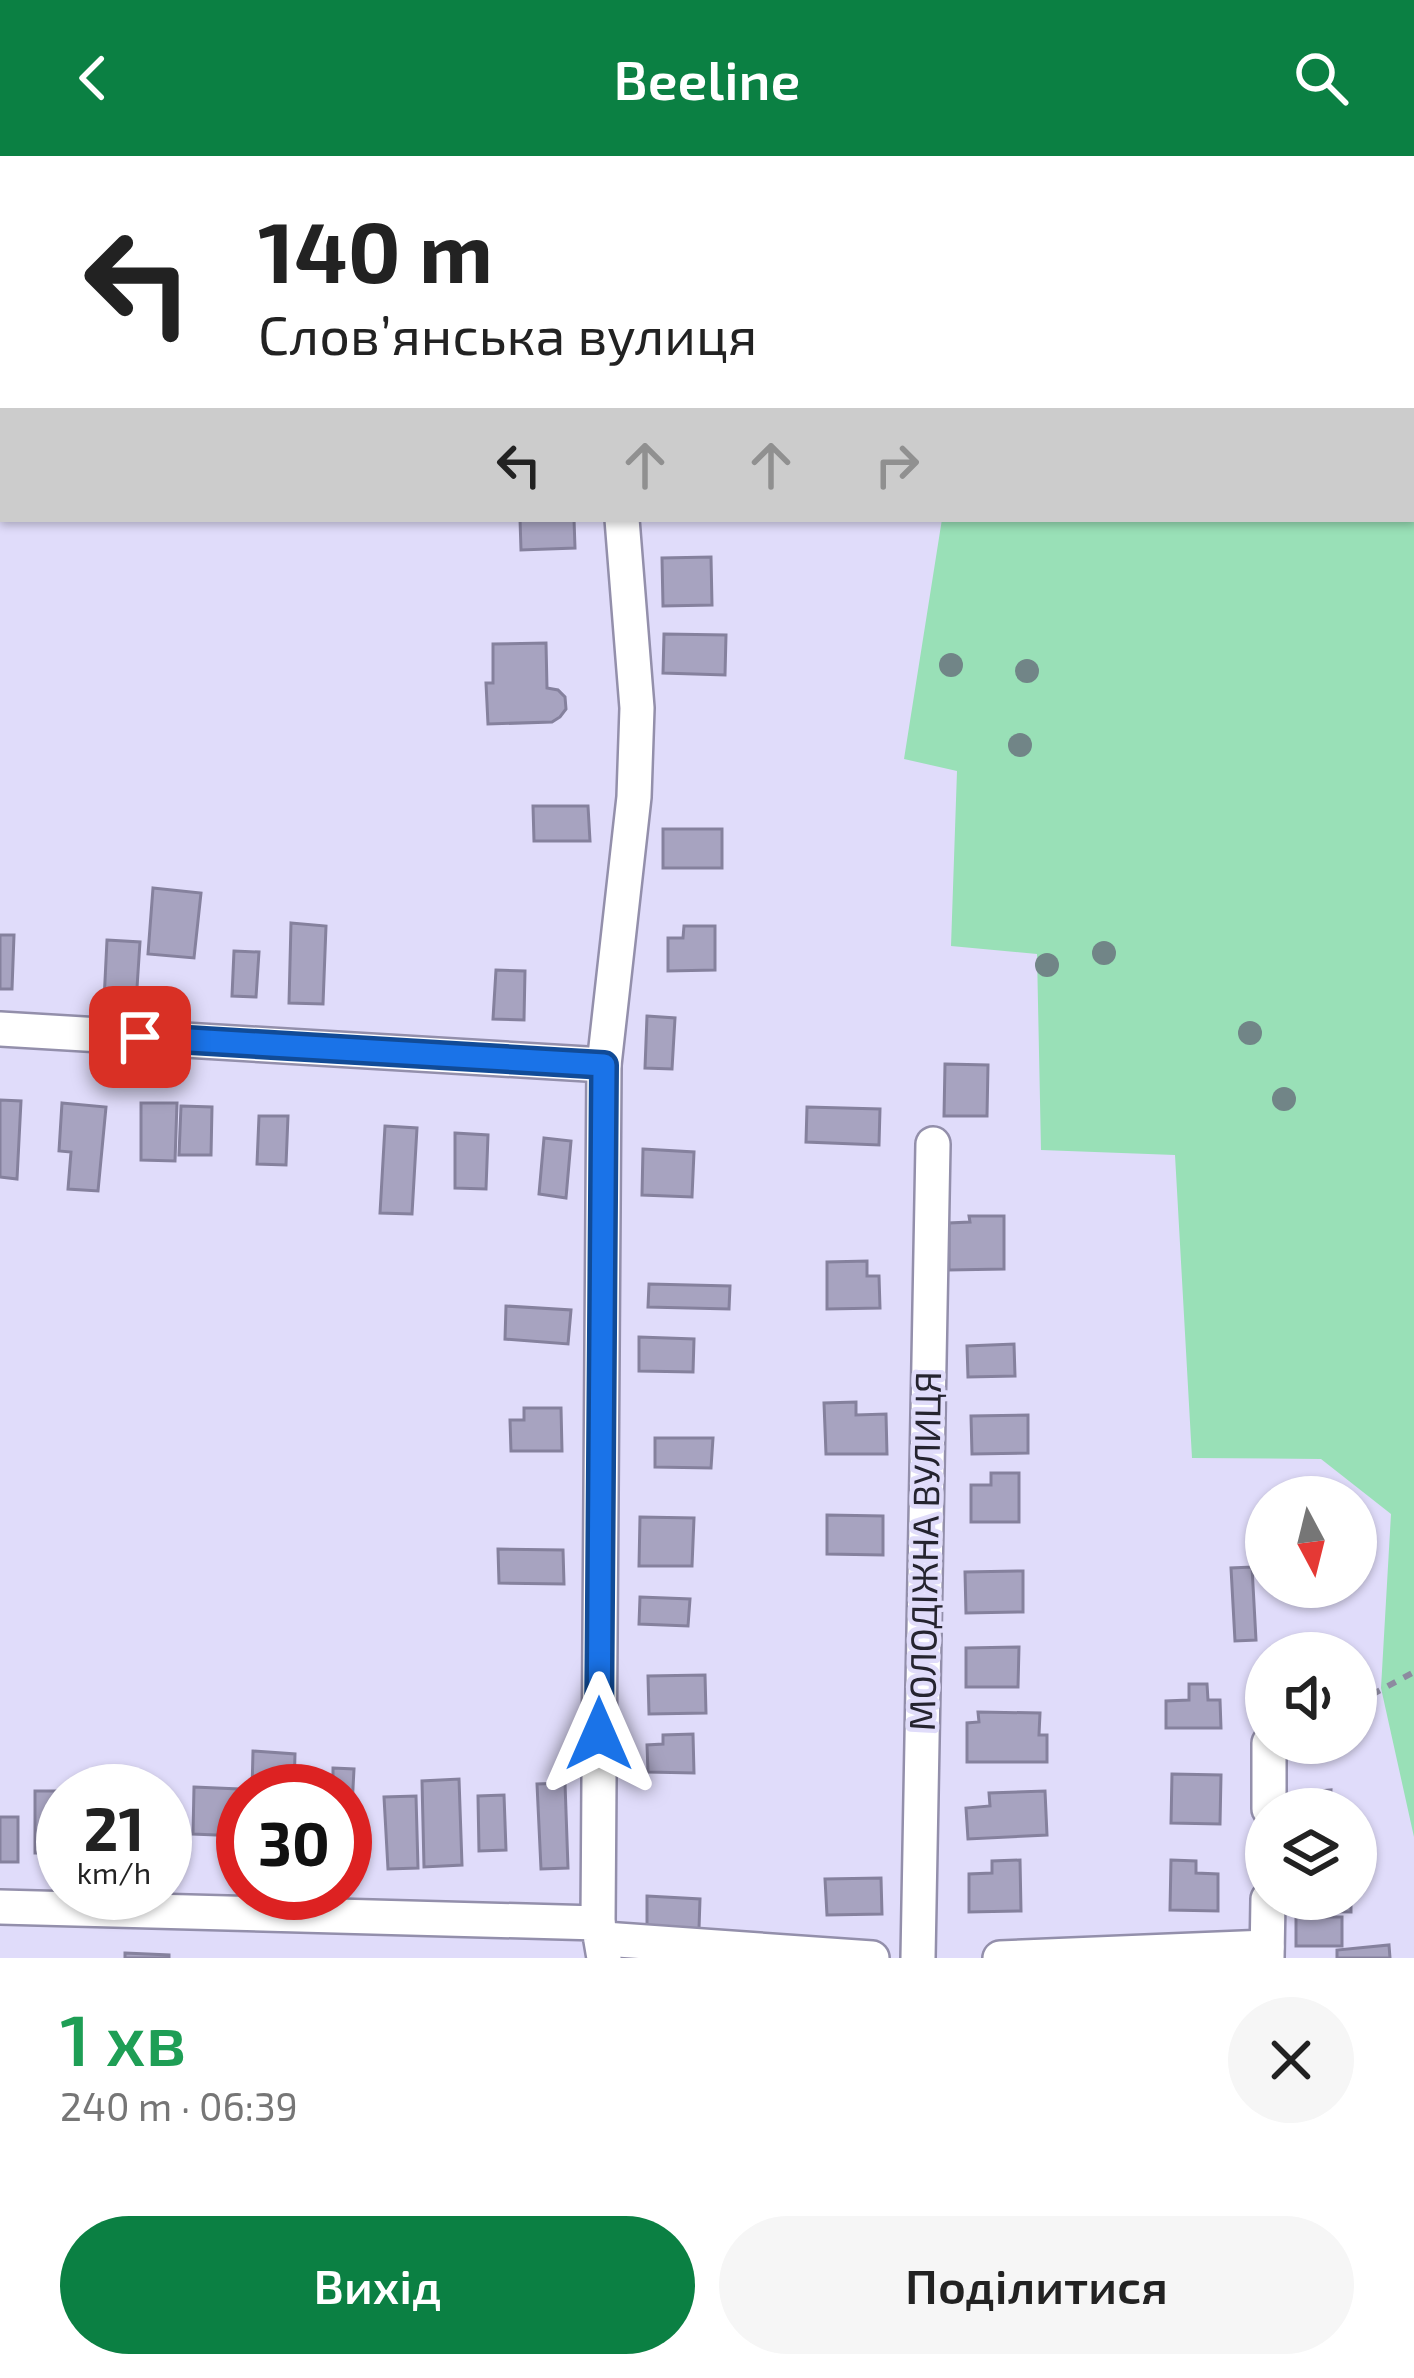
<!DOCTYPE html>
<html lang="uk">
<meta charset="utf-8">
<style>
:root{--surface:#fff;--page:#f6f6f6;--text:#222;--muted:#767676;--accent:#0b8043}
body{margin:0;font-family:"Exo 2",sans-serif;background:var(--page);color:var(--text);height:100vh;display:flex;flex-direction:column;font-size:45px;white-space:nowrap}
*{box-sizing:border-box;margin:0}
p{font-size:39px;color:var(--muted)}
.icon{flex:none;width:66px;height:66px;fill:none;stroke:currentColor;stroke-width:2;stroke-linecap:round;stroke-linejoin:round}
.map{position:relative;height:1802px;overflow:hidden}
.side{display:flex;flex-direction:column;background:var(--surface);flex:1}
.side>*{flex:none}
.hud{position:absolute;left:0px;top:0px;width:1416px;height:366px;box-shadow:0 3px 9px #0004;background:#fff;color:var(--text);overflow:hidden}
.needle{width:78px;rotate:173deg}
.tools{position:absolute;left:1245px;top:1320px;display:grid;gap:24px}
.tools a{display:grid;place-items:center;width:132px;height:132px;border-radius:50%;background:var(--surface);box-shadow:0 3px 9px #0004;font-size:60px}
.speed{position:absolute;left:36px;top:1608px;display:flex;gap:24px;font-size:60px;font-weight:700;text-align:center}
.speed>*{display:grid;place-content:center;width:156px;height:156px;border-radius:50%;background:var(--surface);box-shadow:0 3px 9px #0004;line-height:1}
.speed small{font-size:30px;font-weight:400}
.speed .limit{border:18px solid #d22;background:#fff;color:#111}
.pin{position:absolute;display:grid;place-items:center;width:102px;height:102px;color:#fff;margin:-51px;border-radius:24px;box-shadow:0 6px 18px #0006}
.me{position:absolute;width:132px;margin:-66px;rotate:0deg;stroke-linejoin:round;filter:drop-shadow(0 0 9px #0008)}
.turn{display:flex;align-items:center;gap:42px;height:252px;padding:0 60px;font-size:54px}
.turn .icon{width:156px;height:156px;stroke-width:2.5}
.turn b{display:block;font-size:84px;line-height:102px}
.lanes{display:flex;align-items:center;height:114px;padding:0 60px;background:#0003;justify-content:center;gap:60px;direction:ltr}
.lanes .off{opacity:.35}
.round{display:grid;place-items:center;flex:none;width:126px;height:126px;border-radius:63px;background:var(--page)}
.summary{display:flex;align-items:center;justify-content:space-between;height:204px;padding:0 60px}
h1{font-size:72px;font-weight:600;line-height:90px;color:#1e9e55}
.primary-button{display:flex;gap:24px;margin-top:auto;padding:24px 60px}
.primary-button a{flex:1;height:138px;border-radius:72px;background:var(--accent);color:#fff;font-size:48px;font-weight:600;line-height:138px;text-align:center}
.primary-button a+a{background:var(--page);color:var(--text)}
header{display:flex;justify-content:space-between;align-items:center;height:156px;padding:0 60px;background:var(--accent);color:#fff;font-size:54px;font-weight:600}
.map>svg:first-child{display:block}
</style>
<header><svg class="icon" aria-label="back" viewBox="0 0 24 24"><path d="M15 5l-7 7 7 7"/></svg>Beeline<svg class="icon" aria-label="search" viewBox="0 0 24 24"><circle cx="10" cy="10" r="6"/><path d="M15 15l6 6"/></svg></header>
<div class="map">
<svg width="1414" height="1802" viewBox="0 0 1414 1802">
<rect width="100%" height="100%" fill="#e0dcfa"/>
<!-- green -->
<polygon fill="#99e0b7" points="1413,284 1414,290 1414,1681 1381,1532 1391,1358 1321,1303 1192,1302 1175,999 1041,994 1037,798 951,790 957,615 904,603 942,363 1413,363"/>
<!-- building -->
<g fill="#a7a3c0" stroke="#85819d" stroke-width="3">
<rect x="732" y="0" width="65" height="3"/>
<rect x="840" y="0" width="47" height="3"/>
<polygon points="520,363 574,363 575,392 521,394"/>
<polygon points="711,401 712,449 663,450 662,402"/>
<polygon points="664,478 726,479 725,519 663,517"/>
<polygon points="546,487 547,532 558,534 565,541 566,553 560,561 552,566 488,568 486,527 493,527 493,488"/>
<polygon points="533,650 588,650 590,685 534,685"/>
<rect x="663" y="673" width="59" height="39"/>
<polygon points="153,732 201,737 194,802 148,798"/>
<polygon points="291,767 326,770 323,848 289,847"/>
<polygon points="684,770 715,770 715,814 668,815 668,782 683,782"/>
<polygon points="0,779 14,779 12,833 0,833"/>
<polygon points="107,784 140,786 136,847 104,845"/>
<polygon points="234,795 259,796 256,841 232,840"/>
<polygon points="496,814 525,815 524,864 493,863"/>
<polygon points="647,860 675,862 672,913 645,912"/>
<polygon points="945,908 988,909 987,960 944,960"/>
<polygon points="0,944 21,945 17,1023 0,1021"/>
<polygon points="62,947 106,951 98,1035 68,1033 71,996 59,995"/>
<polygon points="141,947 177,947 175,1005 141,1004"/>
<polygon points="181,950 212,951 211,999 179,999"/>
<polygon points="807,951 880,953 879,989 806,986"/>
<polygon points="259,960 288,960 286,1009 257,1008"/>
<polygon points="385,970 417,972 412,1058 380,1057"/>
<polygon points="455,977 488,979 486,1033 455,1032"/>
<polygon points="544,982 571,985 566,1042 539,1038"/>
<polygon points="643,993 694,996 692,1041 642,1039"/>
<polygon points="969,1060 1004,1060 1004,1113 949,1114 949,1067 970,1066"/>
<polygon points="867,1105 867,1120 879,1120 880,1152 827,1153 827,1106"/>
<polygon points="649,1128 730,1130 729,1153 648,1151"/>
<polygon points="506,1150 571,1154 568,1188 505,1183"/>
<polygon points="639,1181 694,1183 693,1216 639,1215"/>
<polygon points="1014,1188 1015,1220 968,1221 967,1190"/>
<polygon points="856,1246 856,1259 886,1258 887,1298 826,1298 824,1247"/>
<polygon points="524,1252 561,1252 562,1295 511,1295 510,1264 524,1264"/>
<polygon points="1028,1259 1028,1297 972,1298 971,1260"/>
<polygon points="655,1282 713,1282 711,1312 655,1311"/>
<polygon points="991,1317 1019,1317 1019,1366 971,1366 971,1329 991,1329"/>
<polygon points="827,1359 883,1360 883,1399 827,1398"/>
<polygon points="640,1361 694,1362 692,1410 639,1410"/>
<polygon points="498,1393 563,1394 564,1428 499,1427"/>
<polygon points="1252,1411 1256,1484 1235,1485 1231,1412"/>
<polygon points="1023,1415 1023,1456 966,1457 965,1416"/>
<polygon points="640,1441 690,1443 688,1470 639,1468"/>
<polygon points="1019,1491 1018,1531 966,1531 966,1492"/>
<polygon points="705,1519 706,1557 649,1558 648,1520"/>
<polygon points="1189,1528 1207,1528 1208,1544 1220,1544 1221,1572 1166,1572 1166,1545 1189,1544"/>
<polygon points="978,1556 1040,1557 1039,1579 1047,1579 1047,1606 967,1606 967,1567 979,1566"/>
<polygon points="693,1578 694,1617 648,1616 647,1589 663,1588 663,1579"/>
<polygon points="253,1595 295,1598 294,1635 252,1635"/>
<polygon points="333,1612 354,1613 352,1651 345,1650 345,1635 333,1635"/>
<polygon points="1172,1618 1221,1619 1220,1668 1171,1667"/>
<polygon points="459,1623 462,1709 424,1711 422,1625"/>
<polygon points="565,1627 568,1712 541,1713 537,1628"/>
<polygon points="194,1631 239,1633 239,1680 193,1678"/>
<polygon points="1331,1634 1330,1653 1285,1653 1284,1638"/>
<polygon points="35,1635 70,1635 63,1635 63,1697 35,1697"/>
<polygon points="1045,1635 1047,1679 968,1683 966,1652 990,1650 989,1637"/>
<polygon points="504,1639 506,1694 479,1695 478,1640"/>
<polygon points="416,1640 418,1712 388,1713 384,1641"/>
<rect x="0" y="1661" width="18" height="45"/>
<polygon points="1020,1704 1021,1755 969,1756 969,1718 992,1717 992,1705"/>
<polygon points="1171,1704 1196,1705 1196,1717 1218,1718 1218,1755 1170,1754"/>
<polygon points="881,1722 882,1758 827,1759 825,1723"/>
<polygon points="647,1740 700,1743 699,1773 647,1771"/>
<polygon points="1294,1743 1351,1743 1351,1756 1294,1755"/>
<rect x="1296" y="1761" width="46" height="29"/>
<polygon points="1389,1789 1390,1802 1337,1802 1337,1794"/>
<polygon points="125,1797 169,1799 169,1802 125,1802"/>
</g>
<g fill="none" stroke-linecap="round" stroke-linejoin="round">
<defs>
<g id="minor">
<polyline points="542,0 543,3"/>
<polyline points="137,3 158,0"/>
<polyline points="0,23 3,22"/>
<polyline points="0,873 604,909"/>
<polyline points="1269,1653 1269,1587"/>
<polyline points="0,1751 598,1767 604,1802"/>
<polyline points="598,1767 604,909 634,641 637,552 622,363"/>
<polyline points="604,1783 872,1802"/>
<polyline points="918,1802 933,988"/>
<polyline points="1000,1802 1267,1791"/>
<polyline points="1267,1802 1268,1743"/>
</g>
</defs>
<!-- minor casing -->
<use href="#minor" stroke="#938fab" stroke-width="38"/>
<!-- path -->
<polyline stroke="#8d8aa0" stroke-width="6" stroke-dasharray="9 9" stroke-linecap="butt" points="1356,1547 1414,1516"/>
<!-- minor -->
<use href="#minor" stroke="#fff" stroke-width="33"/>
</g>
<!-- trees -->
<g fill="#718587">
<circle cx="951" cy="509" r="12"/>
<circle cx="1027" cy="515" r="12"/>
<circle cx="1020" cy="589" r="12"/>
<circle cx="1104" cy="797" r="12"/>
<circle cx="1047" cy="809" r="12"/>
<circle cx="1250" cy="877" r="12"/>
<circle cx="1284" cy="943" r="12"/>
</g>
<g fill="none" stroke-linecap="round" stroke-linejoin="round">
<defs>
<polyline id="route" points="140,881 604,909 599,1578"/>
</defs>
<!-- route casing -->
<use href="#route" stroke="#114b97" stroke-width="30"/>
<!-- route -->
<use href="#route" stroke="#1a73e8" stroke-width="21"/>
</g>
<g text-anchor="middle" stroke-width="9" stroke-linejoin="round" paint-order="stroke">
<!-- street labels -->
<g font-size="36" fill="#25242f" stroke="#e0dcfa">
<text transform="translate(925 1395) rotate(-89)" y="13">МОЛОДІЖНА ВУЛИЦЯ</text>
</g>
</g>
</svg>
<div class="tools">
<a><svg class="needle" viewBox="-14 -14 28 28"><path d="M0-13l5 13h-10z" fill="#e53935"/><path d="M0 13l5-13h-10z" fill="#767676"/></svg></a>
<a><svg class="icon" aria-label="sound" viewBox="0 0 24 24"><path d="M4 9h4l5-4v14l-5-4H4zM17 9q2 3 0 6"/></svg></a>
<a><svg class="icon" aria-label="layers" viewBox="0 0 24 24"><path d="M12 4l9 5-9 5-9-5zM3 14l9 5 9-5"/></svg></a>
</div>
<div class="speed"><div>21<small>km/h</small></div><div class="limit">30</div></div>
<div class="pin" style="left:140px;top:881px;background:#d93025"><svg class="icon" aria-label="arrive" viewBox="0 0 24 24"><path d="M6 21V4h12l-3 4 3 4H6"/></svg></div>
<svg class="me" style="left:599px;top:1578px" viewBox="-20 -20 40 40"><path d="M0-17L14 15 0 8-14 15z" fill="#1a73e8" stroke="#fff" stroke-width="4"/></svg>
<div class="hud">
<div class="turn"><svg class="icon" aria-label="left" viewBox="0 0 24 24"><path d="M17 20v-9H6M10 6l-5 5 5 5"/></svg><div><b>140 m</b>Словʼянська вулиця</div></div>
<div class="lanes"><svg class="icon" aria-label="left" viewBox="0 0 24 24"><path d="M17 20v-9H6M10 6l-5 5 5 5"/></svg><svg class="icon off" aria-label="ahead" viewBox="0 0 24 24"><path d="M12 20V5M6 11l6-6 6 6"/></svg><svg class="icon off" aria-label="ahead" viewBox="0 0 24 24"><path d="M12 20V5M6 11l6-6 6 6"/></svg><svg class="icon off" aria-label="right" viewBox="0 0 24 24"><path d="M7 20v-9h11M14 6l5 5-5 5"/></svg></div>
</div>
</div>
<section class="side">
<div class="summary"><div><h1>1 хв</h1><p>240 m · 06:39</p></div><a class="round"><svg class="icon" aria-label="close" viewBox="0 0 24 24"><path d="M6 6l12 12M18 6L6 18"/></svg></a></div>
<div class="primary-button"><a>Вихід</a><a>Поділитися</a></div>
</section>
